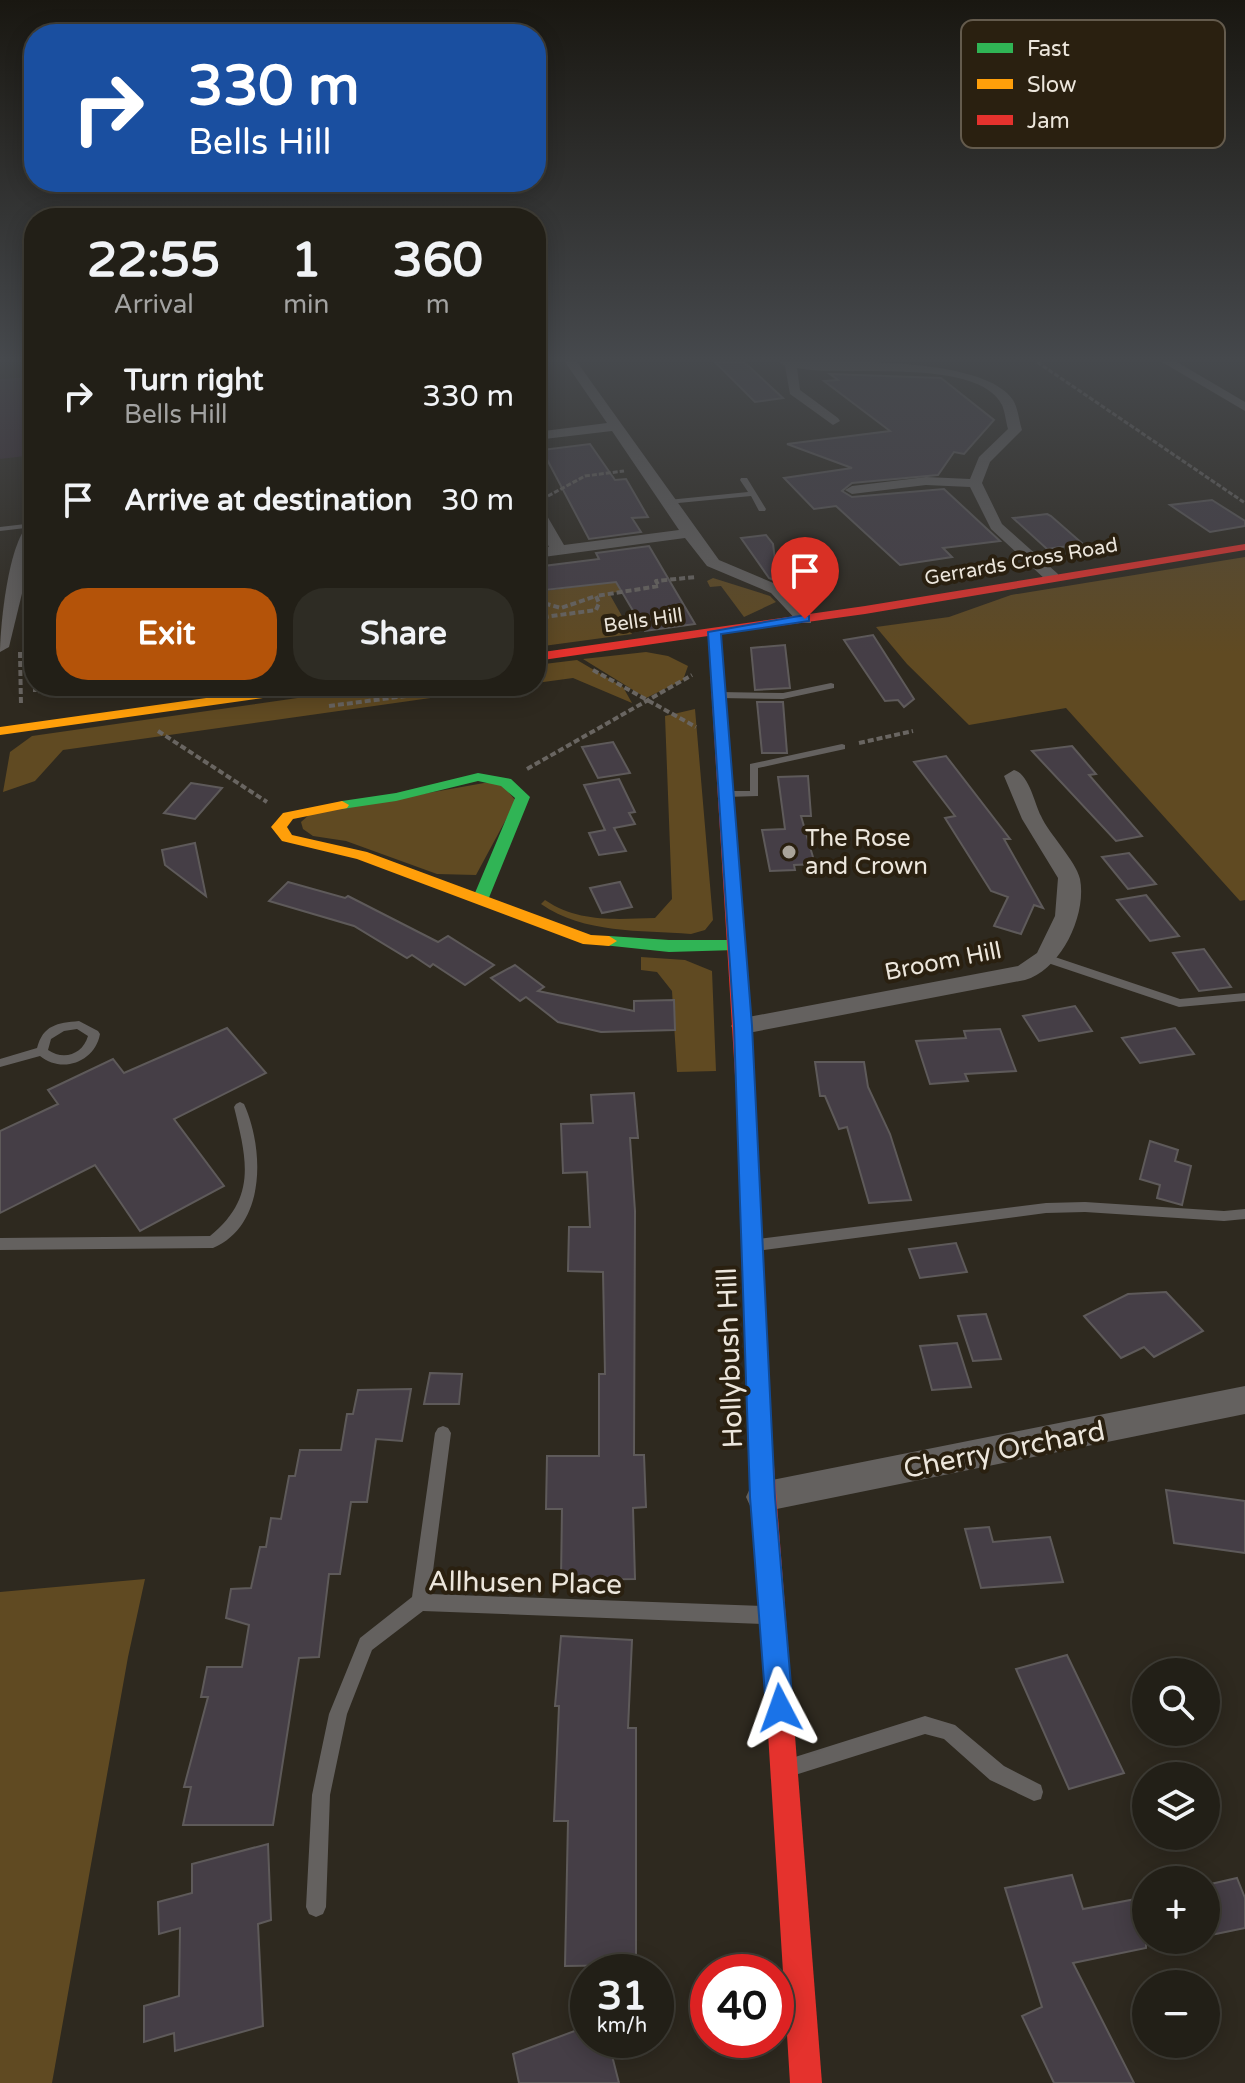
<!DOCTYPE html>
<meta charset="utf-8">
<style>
:root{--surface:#221f17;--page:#2e2c24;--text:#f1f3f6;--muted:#a2a2a1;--line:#3f3d36;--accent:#b45309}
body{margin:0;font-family:"Varela Round",sans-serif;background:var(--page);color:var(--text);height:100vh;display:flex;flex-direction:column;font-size:30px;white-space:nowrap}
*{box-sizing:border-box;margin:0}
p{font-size:26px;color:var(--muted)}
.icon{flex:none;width:44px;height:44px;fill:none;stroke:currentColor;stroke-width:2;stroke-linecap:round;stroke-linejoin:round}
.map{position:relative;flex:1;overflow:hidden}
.panel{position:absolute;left:24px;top:208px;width:522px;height:488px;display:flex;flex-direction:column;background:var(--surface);border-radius:32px;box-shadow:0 4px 20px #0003,0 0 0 2px var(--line)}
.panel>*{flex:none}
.top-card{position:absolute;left:24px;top:24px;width:522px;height:168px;border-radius:32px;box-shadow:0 4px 20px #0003,0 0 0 2px var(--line);background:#1a4fa0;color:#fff;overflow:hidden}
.controls{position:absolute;left:1132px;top:1658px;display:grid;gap:16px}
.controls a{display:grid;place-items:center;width:88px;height:88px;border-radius:50%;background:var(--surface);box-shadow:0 4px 20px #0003,0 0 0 2px var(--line);font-size:40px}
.speed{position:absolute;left:570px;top:1954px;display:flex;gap:16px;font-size:40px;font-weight:700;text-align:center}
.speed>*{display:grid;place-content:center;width:104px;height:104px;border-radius:50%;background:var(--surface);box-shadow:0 4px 20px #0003,0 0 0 2px var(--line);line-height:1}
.speed small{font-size:20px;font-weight:400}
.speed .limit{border:12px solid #d22;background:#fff;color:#111}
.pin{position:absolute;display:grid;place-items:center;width:68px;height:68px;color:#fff;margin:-82px -34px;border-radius:50% 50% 50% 0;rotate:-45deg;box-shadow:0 0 8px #0007}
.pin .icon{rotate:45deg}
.me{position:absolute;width:88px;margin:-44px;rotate:356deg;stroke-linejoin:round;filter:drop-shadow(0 0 6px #0008)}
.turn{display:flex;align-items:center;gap:28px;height:168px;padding:0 32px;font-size:36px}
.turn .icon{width:104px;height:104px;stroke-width:2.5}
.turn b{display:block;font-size:56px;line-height:68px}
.eta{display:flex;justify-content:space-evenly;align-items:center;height:136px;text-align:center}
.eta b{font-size:48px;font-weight:700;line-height:56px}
.cta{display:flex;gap:16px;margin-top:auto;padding:16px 32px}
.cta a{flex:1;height:92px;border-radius:32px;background:var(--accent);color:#fff;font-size:32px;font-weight:700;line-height:92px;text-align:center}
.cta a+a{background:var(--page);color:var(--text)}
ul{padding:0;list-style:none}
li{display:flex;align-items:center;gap:24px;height:104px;padding:0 32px}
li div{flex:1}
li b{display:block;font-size:30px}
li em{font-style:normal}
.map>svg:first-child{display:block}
</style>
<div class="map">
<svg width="1245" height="2083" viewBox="0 0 1245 2083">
<rect width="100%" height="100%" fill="#2e291f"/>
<!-- education -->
<polygon fill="#3b2c35" points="34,377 34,455 0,459 0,379"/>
<!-- green -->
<g fill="#604a22">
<polygon points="1245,557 1245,900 1240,901 1066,708 969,725 907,664 876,627 949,617 1011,595"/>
<polygon points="646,578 652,588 609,593 632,634 536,647 536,592"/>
<polygon points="713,578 770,596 776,602 744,617 721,586 710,587 707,581"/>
<polygon points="646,652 668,656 688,666 683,680 646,698 583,659"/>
<polygon points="577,660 623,687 632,703 573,678 536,683 536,665"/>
<polygon points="381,686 516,686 63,750 35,781 3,792 10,752 32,736"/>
<path d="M 695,709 L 713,920 L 705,930 L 691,934 C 640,930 584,934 541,904 L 545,900 C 579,923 616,919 655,918 L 672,899 L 665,716 Z"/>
<polygon points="484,783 501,783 516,801 476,875 437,874 346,841 313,836 303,829 301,822 310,814"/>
<polygon points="641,957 685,960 712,971 716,1071 677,1072 672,991 657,972 641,970"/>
<polygon points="145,1579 128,1657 52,2083 0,2083 0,1592"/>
</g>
<!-- building -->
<g fill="#453e46" stroke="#5e5a5a" stroke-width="2">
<polygon points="715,362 744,362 783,398 755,402"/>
<polygon points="830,374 941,378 994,420 964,454 954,452 938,475 852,483 842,491 852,497 944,489 1000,541 943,548 952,557 900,565 836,506 814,509 784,478 852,468 787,444 890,431 824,381 838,380"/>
<polygon points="590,444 615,480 626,479 648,517 632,518 641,532 589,539 542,450"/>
<polygon points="1212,500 1245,521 1245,526 1210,532 1170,505"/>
<polygon points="1047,514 1051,516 1083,544 1047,549 1013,518"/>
<polygon points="766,535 773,544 778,582 769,578 741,538"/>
<polygon points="649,546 695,624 645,631 616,582 536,591 536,567 599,559 596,553"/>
<polygon points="873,635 914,699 904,707 898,700 885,701 844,640"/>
<polygon points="785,645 790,688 755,690 751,648"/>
<polygon points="757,702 783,702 787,753 762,753"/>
<polygon points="613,742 630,773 598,778 582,747"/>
<polygon points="1072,746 1096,774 1089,775 1142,836 1116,841 1032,751"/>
<polygon points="946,756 1010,839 1004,839 1043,908 1034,905 1021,934 994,926 1008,897 991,891 945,818 955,816 914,762"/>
<polygon points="808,776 811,816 801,816 815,864 794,865 795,870 770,871 762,830 785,829 778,777"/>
<polygon points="619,779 635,812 629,813 635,824 614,828 626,851 599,855 589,833 605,830 584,785"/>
<polygon points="191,783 222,788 195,819 164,813"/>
<polygon points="195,843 206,896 165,865 162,850"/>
<polygon points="1129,853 1156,884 1128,889 1102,857"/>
<polygon points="288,882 345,898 348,896 438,942 448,936 494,965 465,985 433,964 430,967 412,955 407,958 354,926 269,901"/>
<polygon points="620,882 632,907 602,913 590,888"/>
<polygon points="1146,895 1179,936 1150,941 1117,900"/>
<polygon points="1204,949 1231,987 1199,991 1173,953"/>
<polygon points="515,965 544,987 538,991 634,1011 634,1001 674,1000 675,1030 601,1032 558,1022 526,997 520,1001 491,978"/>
<polygon points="1075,1006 1092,1031 1039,1041 1023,1016"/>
<polygon points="227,1028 266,1073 174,1119 224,1186 140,1231 95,1165 0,1213 0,1131 58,1104 48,1090 113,1059 124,1073"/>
<polygon points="1175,1028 1194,1054 1140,1063 1122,1038"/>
<polygon points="1000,1029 1016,1071 965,1074 968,1081 930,1084 916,1041 966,1038 964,1031"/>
<polygon points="815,1062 864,1062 868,1087 890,1134 911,1200 869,1203 847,1127 839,1129 825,1096 820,1096"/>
<polygon points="634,1093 638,1138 630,1138 635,1211 634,1455 644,1455 646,1507 633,1508 635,1579 561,1580 562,1509 546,1509 547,1456 599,1456 599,1374 605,1374 603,1272 568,1271 569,1227 590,1227 587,1172 563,1173 561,1124 593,1123 591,1095"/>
<polygon points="1150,1141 1178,1150 1175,1161 1191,1166 1182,1205 1157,1198 1160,1185 1140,1179"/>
<polygon points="956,1243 967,1272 920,1278 909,1249"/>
<polygon points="1166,1292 1203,1331 1154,1357 1144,1347 1121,1358 1084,1316 1128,1294"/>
<polygon points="986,1314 1001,1359 973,1361 958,1316"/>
<polygon points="957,1343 971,1387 932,1390 920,1346"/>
<polygon points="430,1373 462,1374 459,1404 424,1404"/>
<polygon points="411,1389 402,1441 376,1439 367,1502 351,1502 340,1574 329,1574 319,1657 299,1658 273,1825 183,1825 191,1787 184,1787 208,1697 201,1697 207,1667 242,1667 249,1625 226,1618 231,1589 251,1588 260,1547 266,1547 271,1518 281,1519 289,1476 295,1476 300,1450 341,1450 347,1414 353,1414 358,1390"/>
<polygon points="1166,1490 1245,1501 1245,1553 1174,1543"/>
<polygon points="989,1527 993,1542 1050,1537 1063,1582 981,1588 965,1529"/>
<polygon points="561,1636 632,1640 628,1728 636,1728 636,1965 565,1966 568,1821 554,1821 559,1706 555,1706"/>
<polygon points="1067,1655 1124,1773 1069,1789 1016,1669"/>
<polygon points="268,1844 271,1920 258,1924 263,2026 175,2051 174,2033 144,2042 144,2006 179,1996 180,1928 159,1934 158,1902 192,1893 192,1864"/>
<polygon points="1072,1875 1083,1909 1146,1897 1146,1948 1073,1963 1134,2083 1054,2083 1022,2016 1042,2007 1005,1888"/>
<polygon points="1237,1878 1245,1898 1245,1928 1206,1936 1206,1885"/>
<polygon points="588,2026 588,2040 608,2040 619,2083 519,2083 513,2054"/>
</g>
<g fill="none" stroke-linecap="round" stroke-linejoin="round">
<!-- path-far1 -->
<g stroke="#696561" stroke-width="3" stroke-dasharray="5 2" stroke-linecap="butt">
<polyline points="1037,362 1245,503"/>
<polyline points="548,496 585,476 624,471"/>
</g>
<!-- path -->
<g stroke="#696561" stroke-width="4" stroke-dasharray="6 3" stroke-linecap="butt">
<polyline points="536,601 561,608 596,596"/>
<polyline points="536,624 545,617 596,610 599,603 596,596 659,586 656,581 696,577"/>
<polyline points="20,652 21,705"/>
<polyline points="593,670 696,727"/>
<polyline points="35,686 35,692 45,690"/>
<polyline points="329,706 483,686"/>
<polyline points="158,731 267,802"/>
<polyline points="859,743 913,731"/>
<polyline points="527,769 692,675"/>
</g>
<!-- lane -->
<g fill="#64615f" fill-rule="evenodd">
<polygon points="741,478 747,478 766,509 765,511 759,511 751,496 668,504 664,502 668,500 748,492 740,480"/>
<polygon points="34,523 34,527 0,531 0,527"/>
<polygon points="831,683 834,684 834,688 783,699 719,698 715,695 719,692 783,693"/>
<polygon points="842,744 845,745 845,749 758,768 758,796 726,797 721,794 726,791 750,791 750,764"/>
<polygon points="1046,954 1180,999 1245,993 1245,1001 1179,1007 1042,961 1040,958"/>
<path d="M 79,1021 L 98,1031 L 100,1034 C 95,1062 62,1074 40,1056 L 0,1067 L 0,1059 L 37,1048 C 43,1025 57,1023 79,1021 ZM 77,1029 L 88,1036 C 83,1054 64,1061 48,1050 L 51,1039 L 64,1031 Z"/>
<path d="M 240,1102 L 244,1104 C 264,1148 267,1225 213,1248 L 0,1250 L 0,1238 L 210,1236 C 257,1198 247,1160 234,1107 L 236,1104 Z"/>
<polygon points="1085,1202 1224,1211 1245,1209 1245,1219 1224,1221 1085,1212 1046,1213 757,1251 752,1249 750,1245 752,1241 757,1239 1046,1203"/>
<polygon points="443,1426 448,1428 451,1433 430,1594 763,1606 769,1609 772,1615 769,1621 763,1624 423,1611 372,1650 347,1714 330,1795 326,1907 323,1914 316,1917 309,1914 306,1907 312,1795 329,1714 360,1638 412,1597 435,1433 438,1428"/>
<polygon points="925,1716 955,1725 1004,1766 1041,1785 1043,1792 1041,1799 1034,1801 990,1780 944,1739 925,1734 795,1775 789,1772 786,1766 789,1760 795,1757"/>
</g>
<!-- street -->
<g fill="#64615f" fill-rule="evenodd">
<polygon points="565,362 577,362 719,560 783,587 811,615 811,623 799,623 771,593 707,566 685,538 536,558 536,548 549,547 536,522 536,505 543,509 564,545 679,530 612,431 536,440 536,432 607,423"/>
<path d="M 779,362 C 831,362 983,355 1013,400 C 1018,408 1019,421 1022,430 L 990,462 L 982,483 L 1002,524 L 1058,574 L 1058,580 L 1046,580 L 991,529 L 970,487 L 926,485 L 852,494 L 845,490 L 852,486 L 926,477 L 970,479 L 979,457 L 1008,429 C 1006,422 1005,412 1002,405 C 977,356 844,378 797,368 L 800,390 L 838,418 L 840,421 L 833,425 L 790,394 L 785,366 Z"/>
<polygon points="1162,362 1177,362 1245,402 1245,411"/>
<path d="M 34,521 L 34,544 L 9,647 L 0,652 C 0,627 9,530 34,521 Z"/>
<path d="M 1014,770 C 1029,774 1034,802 1041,816 C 1049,834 1076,861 1080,879 C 1087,915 1061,970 1025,980 L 743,1034 L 735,1032 L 731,1026 L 735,1020 L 743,1018 L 1018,966 L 1037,953 L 1055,916 L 1058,878 L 1022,819 L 1004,776 Z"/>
<polygon points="1245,1386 1245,1414 762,1512 751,1508 746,1497 751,1486 762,1482"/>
</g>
<!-- fast -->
<g fill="#30b455" fill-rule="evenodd">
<polygon points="478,773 511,779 530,797 488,900 480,905 472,900 515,798 501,786 478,781 396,801 342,809 335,805 342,801 396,793"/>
<polygon points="609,936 669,940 736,940 744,945 736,950 669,952 603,945 601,941"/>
<polygon points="746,1101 753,1103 755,1108 770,1414 767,1421 759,1424 751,1421 748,1414 737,1108 739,1103"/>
</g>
<!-- slow -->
<g fill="#ff9f0a" fill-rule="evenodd">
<polygon points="291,686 327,686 320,690 0,735 0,727"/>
<polygon points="342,801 349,805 347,808 293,819 287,827 292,835 367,852 591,935 609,936 617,941 609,946 583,944 357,859 282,841 271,827 283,813"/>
</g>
<!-- jam -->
<g fill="#e5322d" fill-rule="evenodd">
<polygon points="1245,544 1245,550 865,614 720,634 755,1108 753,1113 739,1113 737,1108 708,636 536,661 536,653 865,606"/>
<polygon points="759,1404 767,1407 770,1414 822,2083 790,2083 748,1414 751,1407"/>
</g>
</g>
<!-- sky -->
<linearGradient id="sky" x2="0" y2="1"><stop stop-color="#191711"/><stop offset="0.55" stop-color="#46494d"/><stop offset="1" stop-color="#46494d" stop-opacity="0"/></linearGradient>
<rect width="1245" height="654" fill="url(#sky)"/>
<!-- route -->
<polygon fill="#1a73e8" stroke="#114b97" stroke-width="2" points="805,615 809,616 809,621 721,634 752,1026 775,1497 793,1708 789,1718 780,1722 770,1718 766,1708 750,1497 734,1026 708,632"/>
<!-- markers -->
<circle fill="#aaa49a" stroke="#2a2010" stroke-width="3" cx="789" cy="852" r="8"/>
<g text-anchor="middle" stroke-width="8" stroke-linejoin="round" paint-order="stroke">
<!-- far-street labels -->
<g font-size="20" fill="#ece6dc" stroke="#2a2010">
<text transform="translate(1021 561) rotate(-10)" y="7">Gerrards Cross Road</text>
<text transform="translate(643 620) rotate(-8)" y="7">Bells Hill</text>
</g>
<!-- poi labels -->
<g font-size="24" fill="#ece6dc" stroke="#2a2010" text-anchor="start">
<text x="805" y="846">The Rose<tspan x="805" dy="28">and Crown</tspan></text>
</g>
<!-- street labels -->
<g font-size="24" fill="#ece6dc" stroke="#2a2010">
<text transform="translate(943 961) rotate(-11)" y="8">Broom Hill</text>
</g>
<!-- near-street labels -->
<g font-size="28" fill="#ece6dc" stroke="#2a2010">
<text transform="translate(729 1358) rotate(-92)" y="10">Hollybush Hill</text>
<text transform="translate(1004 1449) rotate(-11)" y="10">Cherry Orchard</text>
<text transform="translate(525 1582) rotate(1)" y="10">Allhusen Place</text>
</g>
</g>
<!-- legend -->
<rect x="961" y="20" width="264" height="128" rx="12" fill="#2a2010" stroke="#645b4d" stroke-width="2"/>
<rect x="977" y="43" width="36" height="10" fill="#30b455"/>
<rect x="977" y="79" width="36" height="10" fill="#ff9f0a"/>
<rect x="977" y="115" width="36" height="10" fill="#e5322d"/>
<g font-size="22" fill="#ece6dc">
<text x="1027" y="56">Fast</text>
<text x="1027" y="92">Slow</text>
<text x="1027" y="128">Jam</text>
</g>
</svg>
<div class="controls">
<a><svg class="icon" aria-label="search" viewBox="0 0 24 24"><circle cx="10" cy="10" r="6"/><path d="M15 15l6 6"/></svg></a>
<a><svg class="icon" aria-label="layers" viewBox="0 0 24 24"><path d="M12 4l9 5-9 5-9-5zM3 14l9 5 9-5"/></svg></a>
<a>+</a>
<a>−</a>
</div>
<div class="speed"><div>31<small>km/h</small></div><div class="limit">40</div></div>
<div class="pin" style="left:805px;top:619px;background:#d93025"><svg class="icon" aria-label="arrive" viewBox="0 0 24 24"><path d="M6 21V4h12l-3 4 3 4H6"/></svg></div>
<svg class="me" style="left:780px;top:1708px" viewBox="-20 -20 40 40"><path d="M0-17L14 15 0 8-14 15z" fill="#1a73e8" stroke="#fff" stroke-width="4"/></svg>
<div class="top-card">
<div class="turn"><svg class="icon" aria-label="right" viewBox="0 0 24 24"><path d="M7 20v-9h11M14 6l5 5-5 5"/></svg><div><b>330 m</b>Bells Hill</div></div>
</div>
<section class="panel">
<div class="eta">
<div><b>22:55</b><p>Arrival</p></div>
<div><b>1</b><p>min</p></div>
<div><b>360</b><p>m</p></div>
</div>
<ul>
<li><svg class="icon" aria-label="right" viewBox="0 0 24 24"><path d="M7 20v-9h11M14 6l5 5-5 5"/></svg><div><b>Turn right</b><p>Bells Hill</p></div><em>330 m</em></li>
<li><svg class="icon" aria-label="arrive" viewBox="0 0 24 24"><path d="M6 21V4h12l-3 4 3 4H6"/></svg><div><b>Arrive at destination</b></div><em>30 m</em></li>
</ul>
<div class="cta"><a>Exit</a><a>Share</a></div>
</section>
</div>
